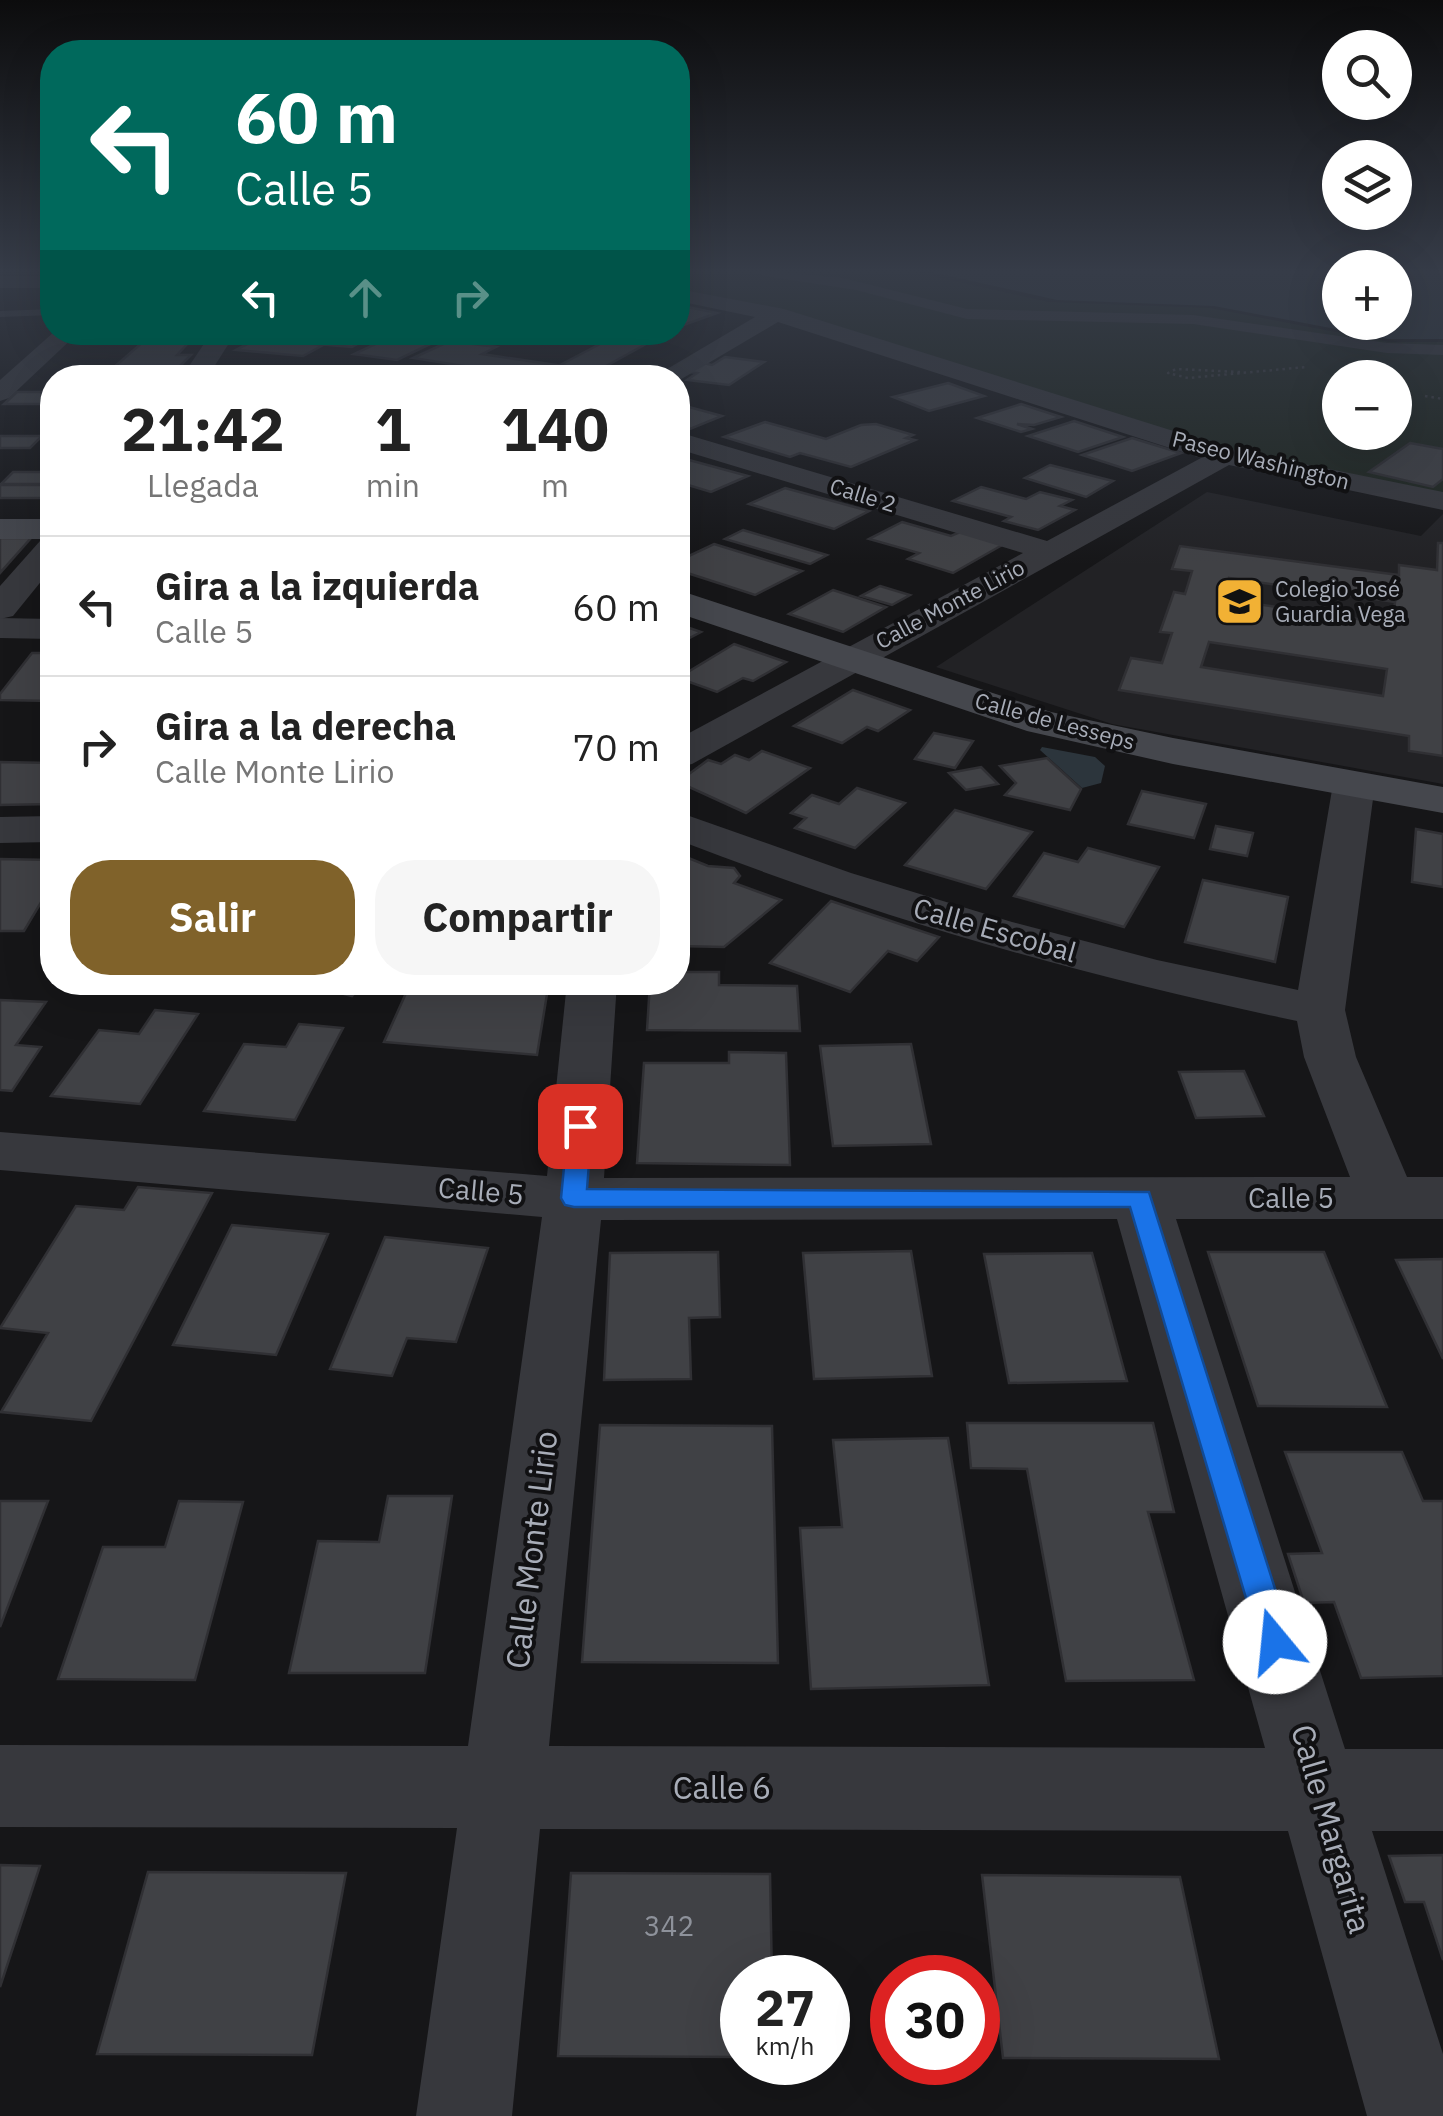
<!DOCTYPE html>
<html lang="es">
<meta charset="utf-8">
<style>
:root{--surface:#fff;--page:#f6f6f6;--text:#222;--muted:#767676;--line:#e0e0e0;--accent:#80622a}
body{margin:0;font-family:"IBM Plex Sans",sans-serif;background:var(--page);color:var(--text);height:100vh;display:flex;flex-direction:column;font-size:38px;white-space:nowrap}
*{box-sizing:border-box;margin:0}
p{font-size:32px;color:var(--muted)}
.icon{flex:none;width:55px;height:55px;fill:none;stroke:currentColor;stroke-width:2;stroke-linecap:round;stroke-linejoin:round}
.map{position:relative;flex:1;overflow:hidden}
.side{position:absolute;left:40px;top:365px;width:650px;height:630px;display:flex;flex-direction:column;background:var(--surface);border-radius:40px;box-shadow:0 10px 40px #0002}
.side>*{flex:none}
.top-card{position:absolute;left:40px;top:40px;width:650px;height:305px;border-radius:40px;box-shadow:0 10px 40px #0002;background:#00695c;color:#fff;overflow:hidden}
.controls{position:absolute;left:1322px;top:30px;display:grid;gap:20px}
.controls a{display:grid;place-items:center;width:90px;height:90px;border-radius:50%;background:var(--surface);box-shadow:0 10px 40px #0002;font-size:50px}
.speed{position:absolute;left:720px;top:1955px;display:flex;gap:20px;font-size:50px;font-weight:700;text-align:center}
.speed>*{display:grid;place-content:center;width:130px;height:130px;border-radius:50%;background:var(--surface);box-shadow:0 10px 40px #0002;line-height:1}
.speed small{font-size:25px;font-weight:400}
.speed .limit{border:15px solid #d22;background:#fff;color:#111}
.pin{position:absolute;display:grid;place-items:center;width:85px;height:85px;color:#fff;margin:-42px;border-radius:20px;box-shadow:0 5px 15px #0006}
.me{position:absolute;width:110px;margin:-55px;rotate:343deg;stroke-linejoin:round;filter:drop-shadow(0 0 8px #0008)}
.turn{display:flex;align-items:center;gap:35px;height:210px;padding:0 30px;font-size:45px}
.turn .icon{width:130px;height:130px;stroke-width:2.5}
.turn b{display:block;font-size:70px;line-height:85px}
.lanes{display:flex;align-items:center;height:95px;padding:0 30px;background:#0003;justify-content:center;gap:50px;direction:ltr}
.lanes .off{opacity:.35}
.eta{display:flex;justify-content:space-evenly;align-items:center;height:170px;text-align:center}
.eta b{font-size:60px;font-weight:800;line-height:70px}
.action{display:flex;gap:20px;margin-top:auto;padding:20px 30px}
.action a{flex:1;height:115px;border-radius:40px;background:var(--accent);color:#fff;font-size:40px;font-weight:800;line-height:115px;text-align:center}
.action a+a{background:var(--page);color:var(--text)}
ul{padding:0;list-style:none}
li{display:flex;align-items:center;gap:30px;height:140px;padding:0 30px;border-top:2px solid var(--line)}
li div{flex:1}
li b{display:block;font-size:38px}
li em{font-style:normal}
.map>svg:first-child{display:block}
</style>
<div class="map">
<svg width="1443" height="2116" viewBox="0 0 1443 2116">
<rect width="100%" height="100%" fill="#161618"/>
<!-- built -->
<polygon fill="#222225" points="1207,492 1421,536 1443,514 1443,784 1112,724 936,667"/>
<!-- green -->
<path fill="#1e261f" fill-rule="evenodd" d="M 678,269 L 900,269 L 1049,302 L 1210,308 L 1389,342 L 1443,342 L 1443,497 L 1228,451 L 765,308 L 678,293 ZM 1340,378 L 1395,378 L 1395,432 L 1340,432 Z"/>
<!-- water -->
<g fill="#2c353c">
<polygon points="918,269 1340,269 1340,322 1395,322 1395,269 1443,269 1443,339 1388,339 1214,306 1057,300"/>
<polygon points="1042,747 1095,757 1105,766 1101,783 1082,788 1040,750"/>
</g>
<!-- building -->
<g fill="#404145" stroke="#303034" stroke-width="2.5" fill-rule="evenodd">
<polygon points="678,305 717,313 678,327"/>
<polygon points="120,332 186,332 181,338 114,338"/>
<polygon points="260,332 371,332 376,333 352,347 292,342 323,345 303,356 236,350 257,339 286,341 252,337"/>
<polygon points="401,332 455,332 397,360 354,354"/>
<polygon points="623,332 664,334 597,371 560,365"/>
<polygon points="450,341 496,347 482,354 616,374 609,378 540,378 413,358"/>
<polygon points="143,342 189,342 177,355 191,355 180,366 167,367 160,375 119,375 125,368 113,368"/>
<polygon points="725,357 764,362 729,385 687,380 697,373 689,372 703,363 712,365"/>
<polygon points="948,383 984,396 929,411 893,397"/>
<polygon points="17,392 52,392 52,404 4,404"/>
<polygon points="678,404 722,416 690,429 678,425"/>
<polygon points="1021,404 1061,417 1034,425 1017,424 1032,429 1021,432 977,418"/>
<polygon points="1074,421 1123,437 1078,452 1028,436"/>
<polygon points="765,422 826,439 861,425 876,424 913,435 906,438 915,440 851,467 800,453 790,457 724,437"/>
<polygon points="0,436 42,436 30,448 0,448"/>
<polygon points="1132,438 1181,453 1132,471 1082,455"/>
<polygon points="1410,443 1443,449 1443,479 1433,487 1369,472"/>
<polygon points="678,457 748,476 711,492 678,482"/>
<polygon points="1050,465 1113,481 1086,497 1025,478"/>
<polygon points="13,472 52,472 52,484 1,484"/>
<rect x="0" y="485" width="52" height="13"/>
<polygon points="981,487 1026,499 1040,492 1072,500 1060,506 1075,510 1038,530 1004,521 1011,517 953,501"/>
<polygon points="785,488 869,511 834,529 749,504"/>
<polygon points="902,522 951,536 960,532 1004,544 953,573 908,559 919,553 869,539"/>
<polygon points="743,530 827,555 810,564 725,539"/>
<polygon points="0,538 31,538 0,573"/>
<path d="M 1438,543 L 1443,543 L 1443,756 L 1409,751 L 1409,736 L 1119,690 L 1131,658 L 1162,663 L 1172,633 L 1160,632 L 1174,592 L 1185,594 L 1192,571 L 1172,569 L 1180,546 L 1399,575 L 1399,565 L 1437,570 ZM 1229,578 L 1395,602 L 1392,624 L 1222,599 ZM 1209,642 L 1387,669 L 1383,696 L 1201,667 Z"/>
<polygon points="714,544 802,571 755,595 678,570 678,561"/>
<polygon points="880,586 910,595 892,605 861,596"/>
<polygon points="833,590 886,607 843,632 789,614"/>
<polygon points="678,624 701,632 678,644"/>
<polygon points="734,644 786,662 753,681 743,678 717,692 678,678"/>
<polygon points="32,653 52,653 52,701 0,700 0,694"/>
<polygon points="853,690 910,710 878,731 867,727 842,743 794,726"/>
<polygon points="934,733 973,741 955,768 915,759"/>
<polygon points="762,751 810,768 746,813 678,782 708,760 721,764 735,755 749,760"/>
<polygon points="1047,758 1081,789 1070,810 1005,795 1016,783 1000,766"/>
<polygon points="0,762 52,763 52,804 0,805"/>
<polygon points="981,767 998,784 966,790 949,773"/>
<polygon points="857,788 905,803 855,848 795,828 806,818 791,813 812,795 839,804"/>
<polygon points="1142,791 1206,804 1194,838 1128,824"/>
<polygon points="955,810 1032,832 986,889 905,865"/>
<polygon points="1216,826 1253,833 1247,856 1210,849"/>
<polygon points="1416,829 1443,834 1443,887 1412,882"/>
<polygon points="1088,848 1159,867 1124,927 1014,896 1044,853 1078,862"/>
<polygon points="681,855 708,866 734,868 740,876 734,883 781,900 724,947 678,946"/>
<polygon points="0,859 52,860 52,884 24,931 0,931"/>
<polygon points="1203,880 1288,897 1275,962 1185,942"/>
<polygon points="831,901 939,937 917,961 888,951 850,992 770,963"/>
<polygon points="678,972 719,972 719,985 797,986 800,1031 647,1030 650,982 678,982"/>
<polygon points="298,982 364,982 352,996"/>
<polygon points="411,982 549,982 537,1055 384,1042"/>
<polygon points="0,1000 46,1002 16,1045 41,1047 12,1091 0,1090"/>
<polygon points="155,1010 198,1014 140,1104 51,1096 99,1030 139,1034"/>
<polygon points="299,1024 343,1028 295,1120 204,1111 244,1044 286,1047"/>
<polygon points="911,1044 931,1144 833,1146 820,1046"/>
<polygon points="729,1052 786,1053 790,1165 637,1163 644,1063 729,1063"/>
<polygon points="1244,1071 1264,1116 1196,1118 1179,1072"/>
<polygon points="138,1187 212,1193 91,1421 1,1412 48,1333 0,1328 76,1206 124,1210"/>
<polygon points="232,1225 328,1234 276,1355 173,1345"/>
<polygon points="385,1237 488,1248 456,1342 407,1338 392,1376 330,1369"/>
<polygon points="911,1251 932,1376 814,1379 803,1253"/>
<polygon points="718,1252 720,1317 689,1318 691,1379 604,1380 610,1253"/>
<polygon points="1208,1252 1324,1252 1387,1407 1258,1406"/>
<polygon points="1092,1253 1127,1381 1009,1383 984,1254"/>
<polygon points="1443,1259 1443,1359 1396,1260"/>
<polygon points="967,1423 1153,1423 1174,1512 1148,1512 1194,1680 1066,1681 1027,1469 971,1468"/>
<polygon points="600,1425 772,1426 778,1663 582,1662"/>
<polygon points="948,1438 989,1685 811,1689 800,1528 842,1527 833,1440"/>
<polygon points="1285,1452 1402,1452 1423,1501 1443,1501 1443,1676 1361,1678 1334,1602 1304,1603 1288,1554 1322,1553"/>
<polygon points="388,1496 452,1496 425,1673 289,1673 318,1541 379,1542"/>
<polygon points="0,1501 48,1501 0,1627"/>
<polygon points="179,1501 243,1502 195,1680 58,1679 103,1547 165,1547"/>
<polygon points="1443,1855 1443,1960 1424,1902 1405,1902 1389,1856"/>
<polygon points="0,1865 40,1866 0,1987"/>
<polygon points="148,1872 346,1873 312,2055 97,2054"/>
<polygon points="571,1873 770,1874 772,1978 742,1978 742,2057 558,2056"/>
<polygon points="982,1875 1180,1877 1219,2059 1003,2058"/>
</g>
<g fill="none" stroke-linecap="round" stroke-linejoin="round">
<!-- path -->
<g stroke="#3d3f44" stroke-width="2.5" stroke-dasharray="2.5 4" stroke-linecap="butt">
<polyline points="1240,372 1176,369 1168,373 1188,378 1306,367"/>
<polyline points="1425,396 1443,399"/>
</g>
<!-- service -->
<polygon fill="#37383d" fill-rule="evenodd" points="52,309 52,315 0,317 0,311"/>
<!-- pedestrian -->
<polygon fill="#37383d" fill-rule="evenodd" points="745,269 843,278 967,309 1193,315 1387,343 1443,345 1443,355 1387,353 1193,324 967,319 856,290 765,276"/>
<!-- minor -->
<g fill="#37383d" fill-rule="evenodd">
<rect x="0" y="276" width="52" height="12"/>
<polygon points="678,289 784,309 1231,449 1443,492 1443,510 1229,465 692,764 678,767 678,739 1023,553 678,449 678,432 1047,541 1201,458 778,322 678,381 652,378 755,317 678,301"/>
<polygon points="54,332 79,332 9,398 0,401 0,380"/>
<polygon points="0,618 52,619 52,639 0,638"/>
<path d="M 1354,772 L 1369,775 L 1375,784 L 1345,1010 L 1356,1057 L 1407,1177 L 1443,1177 L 1443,1219 L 1176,1219 L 1345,1749 L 1443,1749 L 1443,1831 L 1372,1831 L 1443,2054 L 1443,2116 L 1367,2116 L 1288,1831 L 540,1829 L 512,2116 L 416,2116 L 457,1828 L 0,1827 L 0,1745 L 468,1746 L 542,1217 L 0,1170 L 0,1132 L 547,1176 L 567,982 L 617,982 L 604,1178 L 1350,1177 L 1304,1057 L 1297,1021 C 1085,977 879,918 678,840 L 678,812 L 851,873 L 1012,922 L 1157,960 L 1298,990 L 1333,784 L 1339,775 ZM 1117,1219 L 1265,1748 L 549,1746 L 601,1220 Z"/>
<polygon points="52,816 52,842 0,843 0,817"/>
</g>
<!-- tertiary -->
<g fill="#37383d" fill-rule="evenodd">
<polygon points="212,332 236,332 207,378 181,378"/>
<polygon points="52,538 52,568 13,616 0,619 0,586 40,541"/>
</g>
<!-- secondary -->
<g fill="#45474d" fill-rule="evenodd">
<rect x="0" y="519" width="52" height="20"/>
<polygon points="678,590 1051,712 1173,738 1443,787 1443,813 1173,764 1027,731 678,613"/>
</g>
</g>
<!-- sky -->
<linearGradient id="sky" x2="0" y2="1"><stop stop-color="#0c0c0d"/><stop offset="0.48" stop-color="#363c48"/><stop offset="1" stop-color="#363c48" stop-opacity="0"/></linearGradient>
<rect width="1443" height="565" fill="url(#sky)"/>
<!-- route -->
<polygon fill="#1a73e8" stroke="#114b97" stroke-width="2.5" points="580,1118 592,1126 587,1189 1149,1192 1292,1642 1287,1652 1275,1657 1264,1652 1259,1642 1130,1207 574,1207 565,1205 561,1198 568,1126"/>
<!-- icons -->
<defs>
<symbol id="school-square" viewBox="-11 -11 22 22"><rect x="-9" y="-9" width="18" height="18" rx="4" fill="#f2b134" stroke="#111113"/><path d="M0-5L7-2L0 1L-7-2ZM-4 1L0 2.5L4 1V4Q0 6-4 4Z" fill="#111"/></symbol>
</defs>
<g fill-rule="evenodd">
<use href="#school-square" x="1212" y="574" width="55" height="55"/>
</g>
<g text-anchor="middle" stroke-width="8" stroke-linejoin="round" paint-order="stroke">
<!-- far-street labels -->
<g font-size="22" fill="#a8adb8" stroke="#111113">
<text transform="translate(1261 460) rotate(14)" y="8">Paseo Washington</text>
<text transform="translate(863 495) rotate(17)" y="8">Calle 2</text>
<text transform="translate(950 604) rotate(-28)" y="8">Calle Monte Lirio</text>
<text transform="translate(1055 721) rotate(15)" y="8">Calle de Lesseps</text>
</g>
<!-- far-poi labels -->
<g font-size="22" fill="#a8adb8" stroke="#111113" text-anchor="start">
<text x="1275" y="597">Colegio José<tspan x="1275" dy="25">Guardia Vega</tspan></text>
</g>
<!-- street labels -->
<g font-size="28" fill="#a8adb8" stroke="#111113">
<text transform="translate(995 930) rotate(16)" y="10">Calle Escobal</text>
<text transform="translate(481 1191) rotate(5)" y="10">Calle 5</text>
<text x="1291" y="1208">Calle 5</text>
</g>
<!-- near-number labels -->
<g font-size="28" fill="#8e929b">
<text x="669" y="1936">342</text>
</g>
<!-- near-street labels -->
<g font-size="32" fill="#a8adb8" stroke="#111113">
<text transform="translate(532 1550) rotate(-83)" y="11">Calle Monte Lirio</text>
<text x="722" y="1799">Calle 6</text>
<text transform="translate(1331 1829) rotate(74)" y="11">Calle Margarita</text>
</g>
</g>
</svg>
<div class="controls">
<a><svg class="icon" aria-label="search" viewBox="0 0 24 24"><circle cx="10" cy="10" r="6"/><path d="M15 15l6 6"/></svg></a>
<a><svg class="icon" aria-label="layers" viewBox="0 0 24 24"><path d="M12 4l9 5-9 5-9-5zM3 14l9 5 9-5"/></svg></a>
<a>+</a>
<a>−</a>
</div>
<div class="speed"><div>27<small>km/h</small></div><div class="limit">30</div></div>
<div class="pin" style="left:580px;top:1126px;background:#d93025"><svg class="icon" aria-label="arrive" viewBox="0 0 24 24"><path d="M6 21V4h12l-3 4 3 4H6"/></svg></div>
<svg class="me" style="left:1275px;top:1642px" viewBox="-20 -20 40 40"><circle r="19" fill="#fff"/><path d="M0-13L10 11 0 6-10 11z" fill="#1a73e8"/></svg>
<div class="top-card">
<div class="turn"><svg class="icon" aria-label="left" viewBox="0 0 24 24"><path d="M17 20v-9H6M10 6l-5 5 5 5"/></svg><div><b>60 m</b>Calle 5</div></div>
<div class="lanes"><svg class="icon" aria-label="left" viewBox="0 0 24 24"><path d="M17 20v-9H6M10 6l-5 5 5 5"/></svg><svg class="icon off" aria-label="ahead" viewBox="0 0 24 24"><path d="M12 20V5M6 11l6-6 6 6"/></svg><svg class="icon off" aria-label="right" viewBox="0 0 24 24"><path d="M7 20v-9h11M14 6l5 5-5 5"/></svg></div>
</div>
<section class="side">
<div class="eta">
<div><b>21:42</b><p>Llegada</p></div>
<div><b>1</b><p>min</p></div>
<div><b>140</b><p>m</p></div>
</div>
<ul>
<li><svg class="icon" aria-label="left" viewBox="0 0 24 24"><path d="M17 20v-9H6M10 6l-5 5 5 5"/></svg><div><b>Gira a la izquierda</b><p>Calle 5</p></div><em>60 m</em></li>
<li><svg class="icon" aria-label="right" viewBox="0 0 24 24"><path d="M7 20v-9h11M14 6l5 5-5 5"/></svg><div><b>Gira a la derecha</b><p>Calle Monte Lirio</p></div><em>70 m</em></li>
</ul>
<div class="action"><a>Salir</a><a>Compartir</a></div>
</section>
</div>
